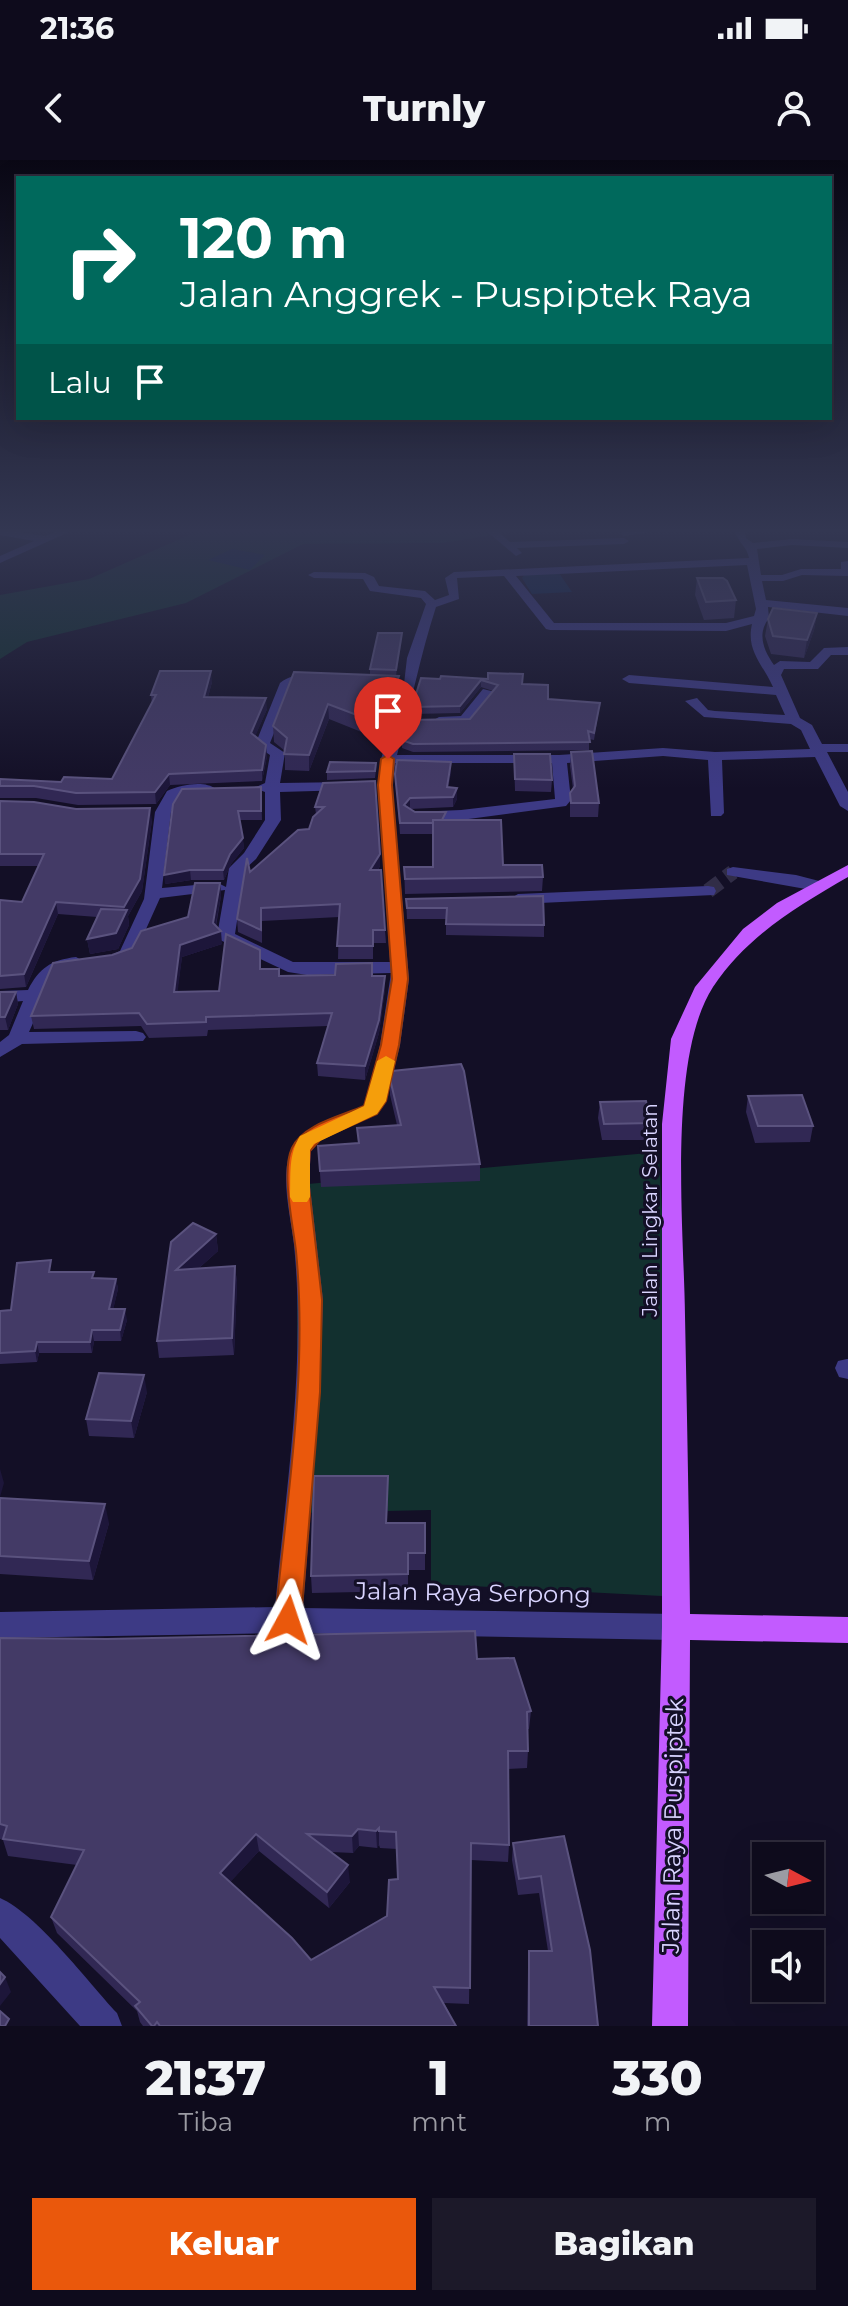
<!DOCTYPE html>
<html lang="id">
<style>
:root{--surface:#0e0b1c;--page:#1c1929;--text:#f1f3f6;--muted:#9b9ba3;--line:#2e2b3b;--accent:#ea580c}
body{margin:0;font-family:Montserrat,sans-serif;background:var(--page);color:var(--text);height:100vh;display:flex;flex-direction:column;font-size:30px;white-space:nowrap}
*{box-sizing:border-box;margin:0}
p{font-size:26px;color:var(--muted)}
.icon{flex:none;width:44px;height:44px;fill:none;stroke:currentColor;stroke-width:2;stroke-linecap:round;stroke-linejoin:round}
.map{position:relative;height:1866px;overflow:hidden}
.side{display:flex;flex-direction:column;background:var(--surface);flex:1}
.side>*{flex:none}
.guide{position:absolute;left:16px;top:16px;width:816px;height:244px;border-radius:0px;box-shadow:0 8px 32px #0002,0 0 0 2px var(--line);background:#00695c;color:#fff;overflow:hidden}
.needle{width:52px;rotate:97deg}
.fabs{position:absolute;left:752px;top:1682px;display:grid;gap:16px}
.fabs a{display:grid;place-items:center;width:72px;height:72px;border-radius:0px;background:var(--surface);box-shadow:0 8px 32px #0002,0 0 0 2px var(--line);font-size:40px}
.pin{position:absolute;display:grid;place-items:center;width:68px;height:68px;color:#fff;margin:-82px -34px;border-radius:50% 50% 50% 0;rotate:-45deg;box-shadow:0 0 8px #0007}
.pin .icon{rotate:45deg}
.me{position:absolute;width:88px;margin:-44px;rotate:5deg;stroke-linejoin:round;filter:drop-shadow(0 0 6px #0008)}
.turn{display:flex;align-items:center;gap:28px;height:168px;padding:0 32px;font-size:36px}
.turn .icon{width:104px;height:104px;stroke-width:2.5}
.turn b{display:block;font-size:56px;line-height:68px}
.then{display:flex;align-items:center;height:76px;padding:0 32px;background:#0003;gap:16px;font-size:30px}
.eta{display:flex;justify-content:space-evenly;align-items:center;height:136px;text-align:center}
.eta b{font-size:48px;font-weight:800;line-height:56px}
.cta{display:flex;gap:16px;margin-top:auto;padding:16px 32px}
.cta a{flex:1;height:92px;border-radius:0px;background:var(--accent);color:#fff;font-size:32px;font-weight:800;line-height:92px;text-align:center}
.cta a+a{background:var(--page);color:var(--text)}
.status{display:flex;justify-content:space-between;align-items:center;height:56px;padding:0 40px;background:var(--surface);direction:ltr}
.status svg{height:22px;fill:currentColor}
header{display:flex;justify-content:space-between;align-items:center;height:104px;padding:0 32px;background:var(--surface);font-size:36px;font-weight:800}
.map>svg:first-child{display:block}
</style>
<div class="status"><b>21:36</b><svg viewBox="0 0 49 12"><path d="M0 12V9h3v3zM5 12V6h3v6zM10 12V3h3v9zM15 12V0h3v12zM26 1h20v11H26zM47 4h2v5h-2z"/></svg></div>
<header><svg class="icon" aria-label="back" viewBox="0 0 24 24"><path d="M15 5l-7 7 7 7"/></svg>Turnly<svg class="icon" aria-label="person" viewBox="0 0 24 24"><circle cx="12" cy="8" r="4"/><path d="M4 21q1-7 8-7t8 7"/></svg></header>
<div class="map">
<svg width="848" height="1866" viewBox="0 0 848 1866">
<rect width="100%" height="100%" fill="#130f26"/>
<!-- green -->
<g fill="#12302f">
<polygon points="205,368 537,368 442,383 303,384 186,443 27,482 0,499 0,435 89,419"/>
<polygon points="659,992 681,1437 431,1424 431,1350 297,1353 297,1025"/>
</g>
<!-- water -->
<g fill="#0c2248">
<polygon points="232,389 265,395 250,410 208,400"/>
<polygon points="526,413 559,413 572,432 532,434 522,418"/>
</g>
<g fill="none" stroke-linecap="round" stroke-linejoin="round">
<!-- minor-tunnel -->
<polyline stroke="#312d47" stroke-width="15" stroke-dasharray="15 8" stroke-linecap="butt" points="708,731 733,712"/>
<!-- minor -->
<g fill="#3d3a85" fill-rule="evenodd">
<polygon points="65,368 78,368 0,403 0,396 34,381 0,375 0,369 45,376"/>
<polygon points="483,368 494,368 510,382 624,378 629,381 624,384 517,388 522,393 516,396"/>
<polygon points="645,368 677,368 624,376 619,373"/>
<path d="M 734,368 L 744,368 L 746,378 L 753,383 L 792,379 L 848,382 L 848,388 L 792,385 L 757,389 L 761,415 L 782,415 L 801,409 L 841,409 L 841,402 L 848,401 L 848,416 L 802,415 L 783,421 L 762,421 L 766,440 L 848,448 L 848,456 L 768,447 L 769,458 C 757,473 763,490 774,505 L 780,501 L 810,502 L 824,488 L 848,487 L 848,495 L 831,495 L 818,509 L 784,509 L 781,515 L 800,558 L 812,565 L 822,584 L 848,584 L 848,592 L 827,592 L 848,632 L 848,651 L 840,646 L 815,597 L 722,600 L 724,653 L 721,656 L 711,656 L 708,600 L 663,596 L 567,603 L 571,640 L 566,646 L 461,660 L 420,660 L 412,655 L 415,652 L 461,650 L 555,639 L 552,603 L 395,603 L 392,625 L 409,819 L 400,885 L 386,941 L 377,954 L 321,980 L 311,991 L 309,1018 L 323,1140 L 320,1232 L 303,1448 L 676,1454 L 686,1458 L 690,1467 L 686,1476 L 676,1480 L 288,1473 L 0,1478 L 0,1452 L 275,1447 C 286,1327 306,1205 294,1085 C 291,1057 279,1014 292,988 C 303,964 340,956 363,946 L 366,941 L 380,885 L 391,813 L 307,815 L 288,812 L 220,780 L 217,776 L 225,730 L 160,738 L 133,798 L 108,806 L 99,801 L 120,791 L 144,739 L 155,652 L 167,631 C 181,625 204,620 216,629 L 209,633 L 178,637 L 171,652 L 162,728 L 218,723 L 226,727 L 229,708 L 244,693 L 265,660 L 265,632 L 254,628 L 265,623 L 270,595 L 255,585 L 280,523 C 292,513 309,514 324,516 L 324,522 L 293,525 L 270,583 L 285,593 L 280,623 L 349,622 L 356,626 L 349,630 L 280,632 L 281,660 L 256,699 L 245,709 L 235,774 L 293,802 L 390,802 L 378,625 L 381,599 L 404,524 L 407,498 L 426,444 L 421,438 L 370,431 L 363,419 L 314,418 L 308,415 L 314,412 L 365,413 L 374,417 L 379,426 L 425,431 L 435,440 L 449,435 L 445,418 L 454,412 L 749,398 C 747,386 736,381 734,368 ZM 747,405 L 756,449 L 754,456 L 726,463 L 554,463 L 516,416 ZM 504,416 L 546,469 L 550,470 L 726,471 L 752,464 C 746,491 762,503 773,527 L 629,515 L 622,519 L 629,523 L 776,535 L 785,555 L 715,551 L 708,550 L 697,538 L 685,541 L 704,557 L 791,564 L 801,570 L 810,589 L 715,592 L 663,588 L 559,595 L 397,595 C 411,545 420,496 436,447 L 459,439 L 457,418 Z"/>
<polygon points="483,529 495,532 470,563 439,565 432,561 439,557 461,556"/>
<polygon points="733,707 796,715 823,722 825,726 817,731 727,715 727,709"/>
<polygon points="708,726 714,727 716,731 714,735 518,744 510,739 518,734"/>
<path d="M 76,797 L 85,802 L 82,806 L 66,809 L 53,818 L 29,872 L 136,871 L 143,873 L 146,877 L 143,881 L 22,884 L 0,897 L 0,882 L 9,875 L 23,841 L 0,843 L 0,831 L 28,830 C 39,808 51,800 76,797 Z"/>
<polygon points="847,1199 848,1199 848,1219 839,1217 835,1208 838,1201"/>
<path d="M 0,1738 C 37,1754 88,1822 117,1853 L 122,1866 L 80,1866 L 0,1778 Z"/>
</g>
<!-- major -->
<path fill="#c25bff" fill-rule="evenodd" d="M 848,705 L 848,717 C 796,747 747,776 713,827 C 667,898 684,1070 685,1156 C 687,1256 689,1355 690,1454 L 848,1457 L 848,1483 L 690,1480 L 688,1866 L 652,1866 L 662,1467 L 662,964 L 671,879 L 695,827 L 743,769 L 777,743 Z"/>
</g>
<!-- wall -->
<g fill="#312854" fill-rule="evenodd">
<polygon points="697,418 736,440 734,458 704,460 695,435"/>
<polygon points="817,453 814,470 804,498 771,494 765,476 768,459"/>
<polygon points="402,473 396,516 399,516 399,531 384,581 329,559 309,611 285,610 285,591 274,582 273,566 370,515 370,509"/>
<polygon points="441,516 522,524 548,539 600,543 594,580 589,579 589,590 413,592 402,588 402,580 470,559 493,531 481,527 460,553 412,554 412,547 440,519"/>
<polygon points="212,522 208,537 267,549 255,576 267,596 262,621 170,625 156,644 78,645 36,638 0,638 0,619 61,622 112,619 152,544 151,535"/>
<polygon points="571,592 599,643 598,657 570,657 570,633 573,629 570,606"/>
<polygon points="514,594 552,620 551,632 515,631"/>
<polygon points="376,610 375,618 327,620 327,612"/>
<polygon points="451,612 448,627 457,628 457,639 453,647 410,649 415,652 446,660 503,705 543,717 542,731 405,734 404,707 433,707 433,674 400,674 395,614"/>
<polygon points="323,623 380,706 378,710 385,770 386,783 373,783 373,799 338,799 339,757 262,761 262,783 238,772 237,759 250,712 309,669 316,654 315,647"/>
<polygon points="261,627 262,660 240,660 244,688 231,704 224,720 191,720 165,724"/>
<polygon points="0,641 152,660 142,731 128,756 129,765 118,789 90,794 87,779 97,757 58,754 26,827 0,829 0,740 22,742 39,706 0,706"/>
<polygon points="220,723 221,736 216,766 222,784 182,797 177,832 219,831 260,790 261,809 279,809 280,816 372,816 385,829 379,873 365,920 318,916 317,903 328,866 208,870 207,876 149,878 141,866 34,869 31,856 112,795 132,788 188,757"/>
<polygon points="406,739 544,765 544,777 446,775 446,759 407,759"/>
<polygon points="0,832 16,832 18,844 8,870 0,870"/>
<polygon points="390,919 480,1004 480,1021 321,1027 318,986 358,983 357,968 397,965 390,935"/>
<polygon points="748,936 813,966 810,982 755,983 746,952"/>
<polygon points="600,942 651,963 649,980 602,980 598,958"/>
<polygon points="216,1074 218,1091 199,1108 235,1106 237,1123 234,1195 159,1198 157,1181"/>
<polygon points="53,1112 95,1118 116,1119 118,1129 113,1149 127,1160 121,1181 94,1181 92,1193 39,1193 37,1202 0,1204 0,1151 11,1150"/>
<polygon points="147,1232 134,1278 89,1276 86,1259"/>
<polygon points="388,1333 387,1363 425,1363 425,1410 408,1410 408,1431 312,1433 311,1416"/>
<polygon points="0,1338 109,1363 93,1420 0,1414"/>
<path d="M 0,1478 L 477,1499 L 531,1551 L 529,1569 L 528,1569 L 528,1591 L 527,1608 L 508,1609 L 509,1685 L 508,1702 L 471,1700 L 469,1844 L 444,1843 L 456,1866 L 143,1866 L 140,1862 L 137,1851 L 57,1773 L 51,1757 L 77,1705 L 8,1696 L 3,1680 L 0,1679 ZM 379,1685 L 380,1688 L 397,1689 L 398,1719 L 387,1756 L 311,1800 L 230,1722 L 259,1691 L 329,1748 L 350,1722 L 331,1692 L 353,1693 L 359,1686 L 377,1688 Z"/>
<polygon points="564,1676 598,1866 527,1866 528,1807 529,1791 548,1791 539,1733 518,1735 512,1700 513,1683"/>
</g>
<!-- shaded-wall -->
<g fill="#1d163a">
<polygon points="817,453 814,470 804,498 807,480"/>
<polygon points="402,473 402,479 396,517 396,510"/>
<polygon points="211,511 212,522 205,548 204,537"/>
<polygon points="399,516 399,531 384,581 383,565"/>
<polygon points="481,520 481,527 460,553 460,546"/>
<polygon points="266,538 267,549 252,584 251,573"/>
<polygon points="328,544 329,559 309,611 309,595"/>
<polygon points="266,585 267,596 262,621 262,610"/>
<polygon points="451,602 451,612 447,638 447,627"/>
<polygon points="169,614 170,625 156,644 155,632"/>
<polygon points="457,628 457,639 453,647 453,637"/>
<polygon points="410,638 410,649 404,645"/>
<polygon points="150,648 152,660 142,731 128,756 129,765 118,789 90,794 87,779 125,754 124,747"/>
<polygon points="243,678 244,688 231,704 224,720 223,710 230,694"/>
<polygon points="380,694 380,706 370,722 370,710"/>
<polygon points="190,710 191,720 165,724 164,715"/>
<polygon points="220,723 221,736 214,773 221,771 222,784 182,797 176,845 174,832 180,785 213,763"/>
<polygon points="56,742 58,754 26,827 24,814"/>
<polygon points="385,816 385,829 379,873 365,920 365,906"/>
<polygon points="16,832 18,844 8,870 5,857"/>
<polygon points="216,1074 218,1091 179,1126 176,1110"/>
<polygon points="235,1106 237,1123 234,1195 232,1178"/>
<polygon points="116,1119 118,1129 111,1159 109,1149"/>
<polygon points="125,1149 127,1160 121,1181 120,1170"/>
<polygon points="92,1170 94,1181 92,1193 90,1182"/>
<polygon points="37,1182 39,1193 37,1202 35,1191"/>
<polygon points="144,1215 147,1232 134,1278 131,1261"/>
<polygon points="0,1309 4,1323 0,1337"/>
<polygon points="105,1344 109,1363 93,1420 89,1401"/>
<polygon points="379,1668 379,1685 377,1688 376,1671"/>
<polygon points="358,1669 359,1686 353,1693 352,1676"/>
<polygon points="256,1674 259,1691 223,1730 220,1713"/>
<polygon points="348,1705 350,1722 329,1748 327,1732"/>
<polygon points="5,1817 11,1832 0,1846 0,1824"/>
</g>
<!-- building -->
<g fill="#433a66" stroke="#5a527e" stroke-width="2" fill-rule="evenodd">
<polygon points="697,418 723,418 727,421 736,440 706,442"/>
<polygon points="773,448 817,453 807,480 773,476 768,459"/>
<polygon points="378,473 402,473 396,510 370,509"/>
<polygon points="160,511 211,511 204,537 266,538 251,573 266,585 262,610 169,614 155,632 76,633 34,626 0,626 0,619 61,622 64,617 112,619 156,535 151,535"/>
<polygon points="294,512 399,516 383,565 328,544 309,595 284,594 287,578 273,566"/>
<polygon points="488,513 523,514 522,524 548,525 548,539 600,543 594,573 588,571 590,582 413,584 402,580 407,560 470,559 498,525 481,520 460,546 412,547 421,518 440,519 441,516 488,519"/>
<polygon points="592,591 599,643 571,643 570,633 575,626 571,592"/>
<polygon points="514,594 550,594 552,620 515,619"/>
<polygon points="397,600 451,602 447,627 457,628 453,637 410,638 404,645 415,652 446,652 442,660 433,660 433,663 400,663 395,614"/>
<polygon points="330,602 376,603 375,611 327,612"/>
<polygon points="375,621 380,694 370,710 381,710 385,770 373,770 373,786 337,786 340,744 261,748 261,770 237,759 247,698 250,712 298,670 309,669 313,657 324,647 315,647 323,623"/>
<polygon points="261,627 261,651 238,651 243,678 230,694 223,710 190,710 164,715 173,644 182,629"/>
<polygon points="0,641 34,642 76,649 150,648 140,719 124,747 56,742 24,814 0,816 0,740 22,742 44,694 0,694"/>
<polygon points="433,660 501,660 503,705 542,705 543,717 405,719 404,707 433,707"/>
<polygon points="195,723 220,723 213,763 221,771 180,785 174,832 219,831 226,774 260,790 260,809 279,809 279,816 335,815 336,804 372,803 372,816 385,816 379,860 365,906 317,903 332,853 206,857 206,862 147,864 139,853 31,856 53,803 112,795 132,788 141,771 188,757"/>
<polygon points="543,736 544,765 446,764 447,748 407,748 406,739"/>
<polygon points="101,749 127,750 116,773 87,779"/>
<polygon points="0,832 16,832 5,857 0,857"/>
<polygon points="461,904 464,911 480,1004 320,1011 318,986 359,983 357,968 401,965 390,919 392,911"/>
<polygon points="802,935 813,966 758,966 748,936"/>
<polygon points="646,941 651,963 604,964 600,942"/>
<polygon points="193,1063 216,1074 176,1110 235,1106 232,1178 157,1181 171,1082"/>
<polygon points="51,1100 49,1112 94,1112 92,1118 116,1119 109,1149 125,1149 120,1170 92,1170 90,1182 37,1182 35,1191 0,1193 0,1151 11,1150 17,1103"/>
<polygon points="99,1213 144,1215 131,1261 86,1259"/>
<polygon points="314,1316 388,1316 386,1363 425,1363 425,1393 408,1393 408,1414 311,1416"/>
<polygon points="0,1338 105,1344 89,1401 0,1396"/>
<path d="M 475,1471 L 477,1499 L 514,1498 L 531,1551 L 527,1552 L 528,1591 L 508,1591 L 509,1685 L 471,1683 L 470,1828 L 434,1827 L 456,1866 L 160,1866 L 157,1862 L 154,1866 L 152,1866 L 135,1846 L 140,1842 L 51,1757 L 84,1690 L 3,1679 L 7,1666 L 0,1664 L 0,1478 L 107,1479 ZM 379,1668 L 379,1671 L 396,1672 L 398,1719 L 389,1720 L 387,1756 L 311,1800 L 292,1778 L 220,1713 L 256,1674 L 327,1732 L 348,1705 L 307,1674 L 352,1676 L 358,1669 L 376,1671 Z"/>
<polygon points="564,1676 590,1790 598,1866 529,1866 529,1791 552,1791 541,1716 519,1719 513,1683"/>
<polygon points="0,1812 5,1817 0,1824"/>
<polygon points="0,1851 9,1859 5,1866 0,1866"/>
</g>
<!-- sky -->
<linearGradient id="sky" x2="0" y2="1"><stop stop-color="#0a0815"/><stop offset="0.59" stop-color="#333752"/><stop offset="1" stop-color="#333752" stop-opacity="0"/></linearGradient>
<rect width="848" height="629" fill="url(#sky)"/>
<!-- route -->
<path fill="#ea580c" stroke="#983908" stroke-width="2" d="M 388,595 L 394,599 L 392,625 L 408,819 L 399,885 L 386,941 L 377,954 L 321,979 L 310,991 L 308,1018 L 322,1140 L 320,1232 L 301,1460 L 298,1468 L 288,1472 L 279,1468 L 275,1460 C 287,1338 308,1213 296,1091 C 293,1065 281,1011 292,988 C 303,964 342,956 364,946 L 381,885 L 392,819 L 378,625 L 381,599 Z"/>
<!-- slow -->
<path fill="#f59e0b" d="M 386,896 L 395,901 L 386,941 L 377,954 L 314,984 L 310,990 L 310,1037 L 307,1042 L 293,1042 L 290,1037 C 291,1015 288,995 300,976 L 364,946 L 377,901 Z"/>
<g text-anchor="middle" stroke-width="6" stroke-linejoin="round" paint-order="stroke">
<!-- street labels -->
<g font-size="20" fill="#d9d4ff" stroke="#130f26">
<text transform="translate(650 1050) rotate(-90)" y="7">Jalan Lingkar Selatan</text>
</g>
<!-- near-street labels -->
<g font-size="24" fill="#d9d4ff" stroke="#130f26">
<text transform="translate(473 1433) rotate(1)" y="8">Jalan Raya Serpong</text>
<text transform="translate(673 1666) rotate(-89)" y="8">Jalan Raya Puspiptek</text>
</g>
</g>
</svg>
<div class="fabs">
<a><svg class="needle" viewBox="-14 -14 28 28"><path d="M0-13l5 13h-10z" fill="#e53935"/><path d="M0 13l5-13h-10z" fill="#9b9ba3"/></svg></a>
<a><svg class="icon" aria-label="sound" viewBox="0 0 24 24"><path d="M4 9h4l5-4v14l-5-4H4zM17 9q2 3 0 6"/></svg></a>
</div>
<div class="pin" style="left:388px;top:599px;background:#d93025"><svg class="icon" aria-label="arrive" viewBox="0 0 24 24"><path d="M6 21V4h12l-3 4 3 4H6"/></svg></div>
<svg class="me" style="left:288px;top:1460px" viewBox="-20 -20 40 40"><path d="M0-17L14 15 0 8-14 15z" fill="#ea580c" stroke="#fff" stroke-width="4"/></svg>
<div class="guide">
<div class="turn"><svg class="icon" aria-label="right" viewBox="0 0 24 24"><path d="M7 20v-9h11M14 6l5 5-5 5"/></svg><div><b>120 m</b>Jalan Anggrek - Puspiptek Raya</div></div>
<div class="then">Lalu<svg class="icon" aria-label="arrive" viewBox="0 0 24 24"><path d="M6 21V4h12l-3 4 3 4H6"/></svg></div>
</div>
</div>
<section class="side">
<div class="eta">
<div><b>21:37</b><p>Tiba</p></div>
<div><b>1</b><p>mnt</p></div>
<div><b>330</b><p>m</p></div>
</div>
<div class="cta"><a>Keluar</a><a>Bagikan</a></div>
</section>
